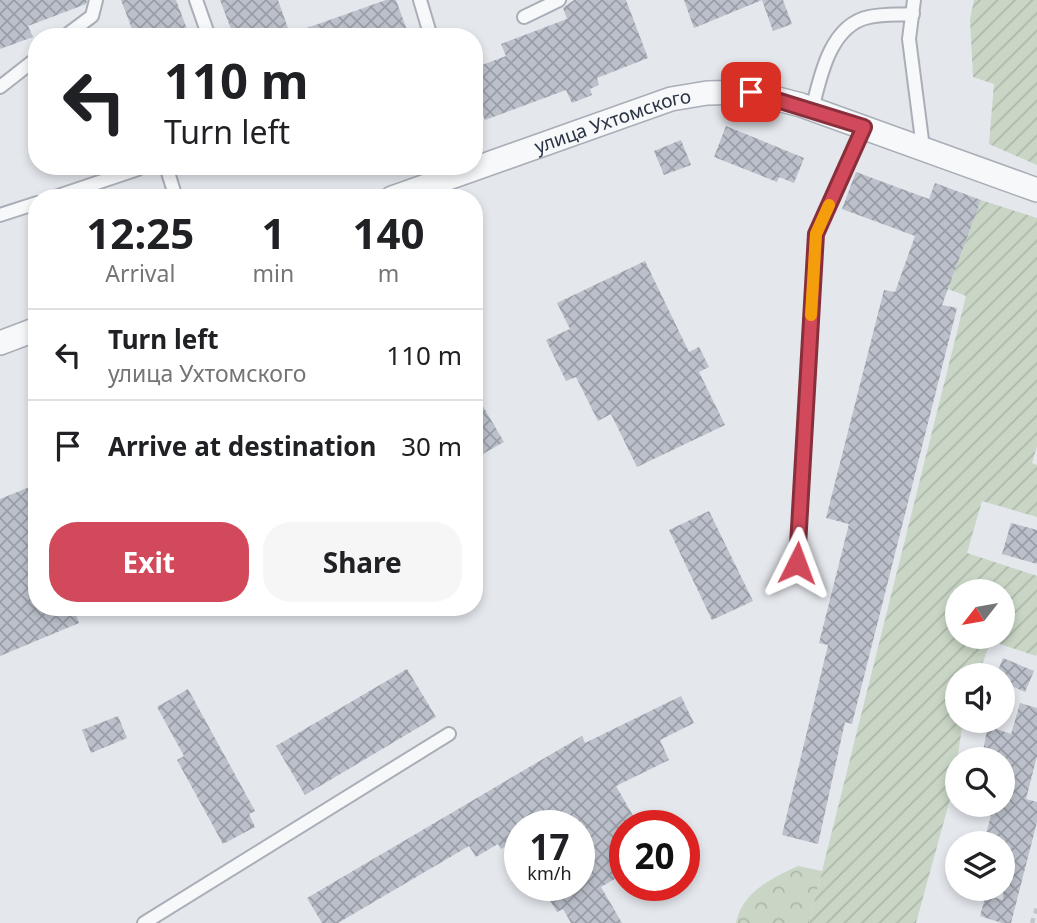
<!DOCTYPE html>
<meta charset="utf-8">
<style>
:root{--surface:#fff;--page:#f6f6f6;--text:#202124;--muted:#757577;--line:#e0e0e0;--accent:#d1495b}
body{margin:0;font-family:"Noto Sans",sans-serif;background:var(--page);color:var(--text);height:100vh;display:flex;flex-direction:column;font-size:26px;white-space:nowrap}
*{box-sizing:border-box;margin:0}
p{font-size:23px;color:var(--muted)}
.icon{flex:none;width:38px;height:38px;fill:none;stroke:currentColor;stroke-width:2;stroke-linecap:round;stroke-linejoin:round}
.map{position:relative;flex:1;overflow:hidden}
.drawer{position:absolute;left:28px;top:189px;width:455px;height:427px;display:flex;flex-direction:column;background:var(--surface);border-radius:28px;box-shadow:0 4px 10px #0003}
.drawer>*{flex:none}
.top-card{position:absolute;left:28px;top:28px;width:455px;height:147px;border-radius:28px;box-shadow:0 4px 10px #0003;background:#fff;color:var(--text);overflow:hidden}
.needle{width:46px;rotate:239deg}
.controls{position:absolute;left:945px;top:579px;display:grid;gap:14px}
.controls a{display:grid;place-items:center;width:70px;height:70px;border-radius:50%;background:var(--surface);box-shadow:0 4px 10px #0003;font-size:35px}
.speed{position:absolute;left:504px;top:810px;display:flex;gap:14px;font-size:35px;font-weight:700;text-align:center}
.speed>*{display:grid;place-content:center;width:91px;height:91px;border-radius:50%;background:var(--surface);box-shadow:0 4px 10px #0003;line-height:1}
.speed small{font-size:18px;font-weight:400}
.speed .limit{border:10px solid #d22;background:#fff;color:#111}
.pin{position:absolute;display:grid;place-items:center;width:60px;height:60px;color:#fff;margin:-30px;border-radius:14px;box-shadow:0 4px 10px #0006}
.me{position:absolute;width:77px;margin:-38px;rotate:3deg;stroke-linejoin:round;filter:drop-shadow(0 0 5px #0008)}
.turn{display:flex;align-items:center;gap:24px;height:147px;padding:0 21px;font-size:32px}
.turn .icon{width:91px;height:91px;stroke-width:2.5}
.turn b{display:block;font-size:49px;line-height:60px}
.eta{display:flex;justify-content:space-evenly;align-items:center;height:119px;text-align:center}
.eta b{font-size:42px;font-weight:700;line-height:49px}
.button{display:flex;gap:14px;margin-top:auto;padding:14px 21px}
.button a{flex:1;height:80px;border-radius:28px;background:var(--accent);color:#fff;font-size:28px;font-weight:700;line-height:80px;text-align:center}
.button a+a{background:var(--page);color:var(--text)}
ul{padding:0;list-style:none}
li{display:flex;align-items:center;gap:21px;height:91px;padding:0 21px;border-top:2px solid var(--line)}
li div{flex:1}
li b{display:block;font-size:26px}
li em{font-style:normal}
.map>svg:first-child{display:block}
</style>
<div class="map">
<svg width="1037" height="923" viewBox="0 0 1037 923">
<defs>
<pattern id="forest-crowns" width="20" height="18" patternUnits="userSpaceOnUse" patternTransform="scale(1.75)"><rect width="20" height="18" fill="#c9d6c5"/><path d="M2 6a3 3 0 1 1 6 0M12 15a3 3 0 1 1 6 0" fill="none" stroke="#adb8ab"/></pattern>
<pattern id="garden-furrows" width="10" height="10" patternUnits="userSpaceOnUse" patternTransform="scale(1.75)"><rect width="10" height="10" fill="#c9d6c5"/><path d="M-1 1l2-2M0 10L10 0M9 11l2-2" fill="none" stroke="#adb8ab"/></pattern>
<pattern id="building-cross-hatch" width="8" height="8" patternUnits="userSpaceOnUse" patternTransform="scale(1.75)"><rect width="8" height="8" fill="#bbc0ca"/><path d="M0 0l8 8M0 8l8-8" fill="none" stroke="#989da6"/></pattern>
</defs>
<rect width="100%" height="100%" fill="#e4e7ec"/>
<!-- forest -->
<path fill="url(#forest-crowns)" d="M 798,866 L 822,871 L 809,923 L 736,923 C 742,892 772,878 798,866 Z"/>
<!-- garden -->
<g fill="url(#garden-furrows)" fill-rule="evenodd">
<polygon points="974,0 1037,0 1037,165 989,144 994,84 973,77 970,19"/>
<path d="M 981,200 L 1037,218 L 1037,446 L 1032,463 L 1037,465 L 1037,517 L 982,501 L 967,553 L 1037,576 L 1037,653 L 1036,656 L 991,641 L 978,675 L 957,676 L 957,721 L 963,721 L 953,788 L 916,923 L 809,923 L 966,296 L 948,289 ZM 957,592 L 1003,592 L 1003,637 L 957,637 Z"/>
</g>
<!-- building -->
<g fill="url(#building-cross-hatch)">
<polygon points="0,0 87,0 86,4 28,26 33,37 0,49"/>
<polygon points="121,0 176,0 190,37 135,37"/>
<polygon points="220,0 278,0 290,34 386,0 396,0 407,30 388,37 234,37"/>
<polygon points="574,0 626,0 648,58 597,78 599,85 590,89 592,95 572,103 566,90 485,120 474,94 474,68 506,56 501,44 567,19 563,8"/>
<polygon points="684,0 783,0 792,24 773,31 762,0 694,28"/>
<polygon points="726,126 804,158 794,183 779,177 777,182 714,157"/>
<polygon points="681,140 691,165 664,175 654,151"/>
<polygon points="856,172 929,199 935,183 981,200 942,305 957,308 852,724 845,722 818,844 782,835 828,645 819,643 849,524 826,518 884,290 895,292 915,236 842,209"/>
<polygon points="645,261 689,352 699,347 709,367 699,372 725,425 637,467 611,414 598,421 576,377 566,381 546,340 570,329 557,303"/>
<polygon points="474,391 504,442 481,455 474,443"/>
<polygon points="37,484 37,607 73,607 79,623 0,656 0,499"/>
<polygon points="709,511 753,601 712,620 669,530"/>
<polygon points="1011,523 1037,530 1037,564 1002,554"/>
<polygon points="1003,658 1034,671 1025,692 1003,682 1003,676 996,676"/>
<polygon points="407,669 436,717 305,795 276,746"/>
<polygon points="188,689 255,811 249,814 255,827 223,844 177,760 184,756 157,707"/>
<polygon points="681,696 694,723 660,740 669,760 616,786 639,826 625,826 625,873 601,887 622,923 571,923 563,909 557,912 541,886 579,886 579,826 520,826 520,838 501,849 498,844 476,857 469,846 338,923 322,923 307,898 582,736 585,743"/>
<polygon points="1020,703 1037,708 1037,756 1026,799 1037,802 1037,822 1011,923 1002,923 980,916 986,895 1003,900 1003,844 983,844 994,805 1003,805 1003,760 981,760 988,726 1011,734"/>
<polygon points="118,716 127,738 91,753 82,730"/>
</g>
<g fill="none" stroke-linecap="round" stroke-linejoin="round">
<defs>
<g id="lane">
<polyline points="196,0 209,37"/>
<polyline points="420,0 431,37"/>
<polyline points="914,0 909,39 923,148"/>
<polyline points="524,17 559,0"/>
<polyline points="64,37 92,16 96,0"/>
<polyline points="0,87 37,58"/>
<path d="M 812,110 C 820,77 830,25 869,17 C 883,14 899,15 913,14"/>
<polyline points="166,166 176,198"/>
<polyline points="52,198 138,169"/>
<polyline points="0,215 37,203"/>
<polyline points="797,563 816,235 864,127"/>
<polyline points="144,923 449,734"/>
</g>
<g id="street">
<path id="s1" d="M 392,198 L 671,99 L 707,93 L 751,92 L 801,105 L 1037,190"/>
<polyline points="0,343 37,329"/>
</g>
</defs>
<!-- lane casing -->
<use href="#lane" stroke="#a9aeb7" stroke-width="16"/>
<!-- street casing -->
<use href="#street" stroke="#a9aeb7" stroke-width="26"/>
<!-- path -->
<polyline stroke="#c2c5cb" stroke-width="4.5" stroke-dasharray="5 5" stroke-linecap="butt" points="1032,923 1037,908"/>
<!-- lane -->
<use href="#lane" stroke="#f7f8fa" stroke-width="12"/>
<!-- street -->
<use href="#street" stroke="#f7f8fa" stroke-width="23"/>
</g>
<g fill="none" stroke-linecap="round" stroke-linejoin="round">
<defs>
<polyline id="route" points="751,92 864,127 816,234 797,563"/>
</defs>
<!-- route casing -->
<use href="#route" stroke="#882f3b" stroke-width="18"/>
<!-- route -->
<use href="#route" stroke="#d1495b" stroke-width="12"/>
<!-- slow -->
<polyline stroke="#f59e0b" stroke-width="12" points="811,315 816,234 829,205"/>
</g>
<g text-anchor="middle" stroke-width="6" stroke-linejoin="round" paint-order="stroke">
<!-- street labels -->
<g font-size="19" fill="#2b3445" stroke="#f4f6f9">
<text dy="7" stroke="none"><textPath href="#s1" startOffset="234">улица Ухтомского</textPath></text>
</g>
</g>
</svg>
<div class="controls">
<a><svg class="needle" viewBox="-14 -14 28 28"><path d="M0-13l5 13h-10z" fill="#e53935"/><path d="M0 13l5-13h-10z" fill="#757577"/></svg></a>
<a><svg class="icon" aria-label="sound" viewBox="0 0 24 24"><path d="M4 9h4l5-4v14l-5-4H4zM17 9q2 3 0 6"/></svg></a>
<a><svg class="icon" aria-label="search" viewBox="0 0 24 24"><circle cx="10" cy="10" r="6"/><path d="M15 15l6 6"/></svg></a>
<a><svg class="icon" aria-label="layers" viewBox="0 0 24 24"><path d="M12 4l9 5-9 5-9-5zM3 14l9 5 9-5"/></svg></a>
</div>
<div class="speed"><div>17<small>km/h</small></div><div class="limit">20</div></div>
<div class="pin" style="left:751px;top:92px;background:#d93025"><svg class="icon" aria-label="arrive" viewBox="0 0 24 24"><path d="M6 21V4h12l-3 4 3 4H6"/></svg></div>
<svg class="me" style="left:797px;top:563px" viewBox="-20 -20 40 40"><path d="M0-17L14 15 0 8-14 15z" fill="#d1495b" stroke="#fff" stroke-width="4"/></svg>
<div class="top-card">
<div class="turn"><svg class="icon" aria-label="left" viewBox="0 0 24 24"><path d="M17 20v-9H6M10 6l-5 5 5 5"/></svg><div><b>110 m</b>Turn left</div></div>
</div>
<section class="drawer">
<div class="eta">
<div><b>12:25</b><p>Arrival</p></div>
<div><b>1</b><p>min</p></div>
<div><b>140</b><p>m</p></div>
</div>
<ul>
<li><svg class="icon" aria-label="left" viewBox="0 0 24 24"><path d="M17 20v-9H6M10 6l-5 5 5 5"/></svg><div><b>Turn left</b><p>улица Ухтомского</p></div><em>110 m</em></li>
<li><svg class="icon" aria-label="arrive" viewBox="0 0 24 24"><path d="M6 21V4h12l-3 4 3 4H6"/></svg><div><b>Arrive at destination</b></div><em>30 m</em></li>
</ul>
<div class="button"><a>Exit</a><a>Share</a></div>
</section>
</div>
